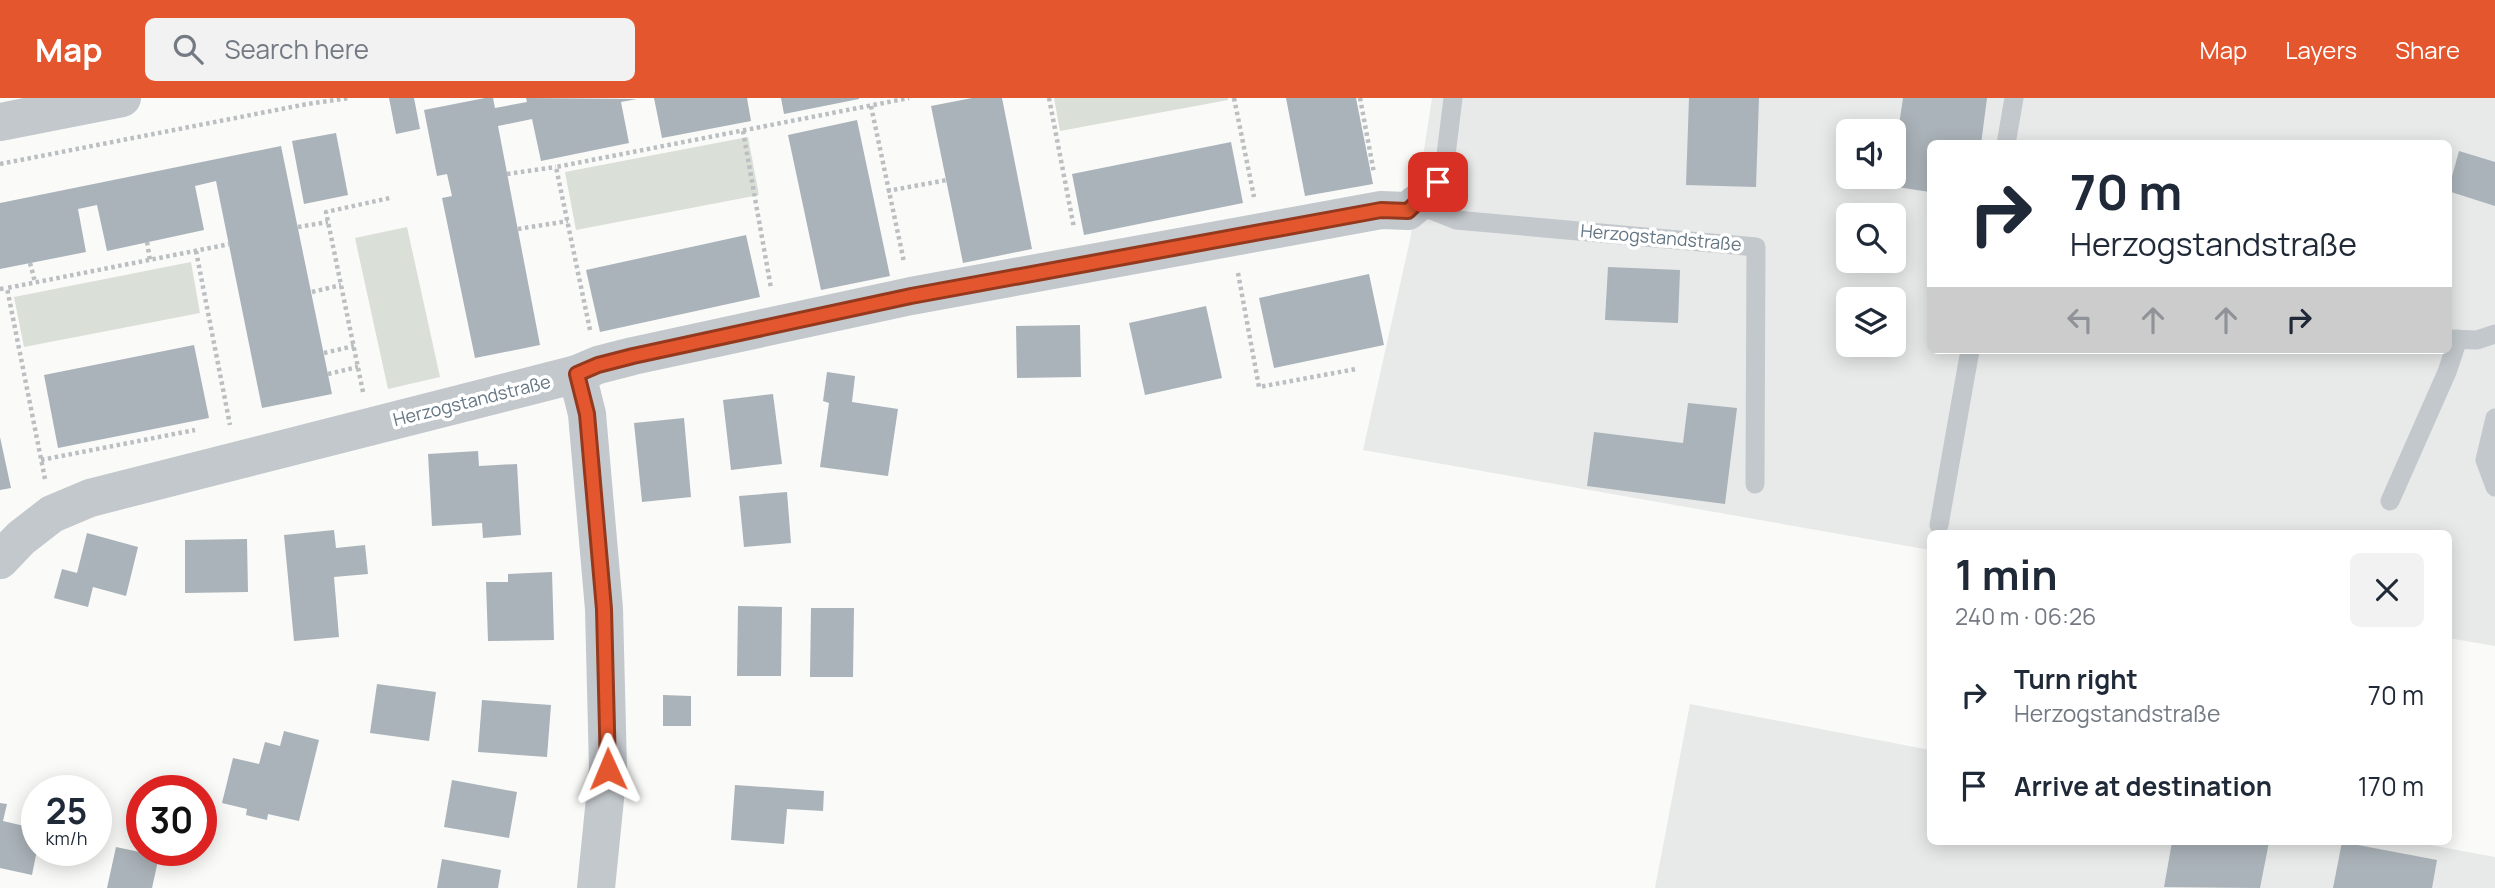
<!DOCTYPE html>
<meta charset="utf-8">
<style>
:root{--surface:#fff;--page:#f2f2f3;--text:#1f2937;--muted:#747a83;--accent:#e4572e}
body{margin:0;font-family:Manrope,sans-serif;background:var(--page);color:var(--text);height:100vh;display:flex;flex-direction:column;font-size:26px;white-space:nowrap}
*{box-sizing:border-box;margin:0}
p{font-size:23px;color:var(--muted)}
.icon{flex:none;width:38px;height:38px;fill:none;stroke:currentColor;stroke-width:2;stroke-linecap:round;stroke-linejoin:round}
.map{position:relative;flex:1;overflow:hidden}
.details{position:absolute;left:1927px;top:432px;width:525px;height:315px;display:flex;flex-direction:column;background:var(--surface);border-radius:10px;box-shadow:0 4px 18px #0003}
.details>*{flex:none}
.top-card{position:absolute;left:1927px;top:42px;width:525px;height:214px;border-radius:10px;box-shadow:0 4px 18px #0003;background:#fff;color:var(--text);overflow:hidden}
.fabs{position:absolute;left:1836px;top:21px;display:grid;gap:14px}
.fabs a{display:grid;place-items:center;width:70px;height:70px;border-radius:10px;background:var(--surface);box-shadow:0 4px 18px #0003;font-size:35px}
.speed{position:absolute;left:21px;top:677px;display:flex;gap:14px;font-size:35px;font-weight:700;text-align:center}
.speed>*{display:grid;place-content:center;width:91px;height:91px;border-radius:50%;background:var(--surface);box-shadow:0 4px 18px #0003;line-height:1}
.speed small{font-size:18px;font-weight:400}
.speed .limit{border:10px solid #d22;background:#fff;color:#111}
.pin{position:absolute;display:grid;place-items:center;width:60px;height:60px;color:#fff;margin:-30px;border-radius:14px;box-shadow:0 4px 10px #0006}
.me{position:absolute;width:77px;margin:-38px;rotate:359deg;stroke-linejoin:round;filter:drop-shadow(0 0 5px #0008)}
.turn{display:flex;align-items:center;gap:24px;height:147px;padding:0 28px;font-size:32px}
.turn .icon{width:91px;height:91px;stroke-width:2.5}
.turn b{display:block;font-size:49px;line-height:60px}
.lanes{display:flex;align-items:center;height:66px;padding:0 28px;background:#0003;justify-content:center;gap:35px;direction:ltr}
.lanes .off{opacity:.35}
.round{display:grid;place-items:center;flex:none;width:74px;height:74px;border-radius:10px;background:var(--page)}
.overview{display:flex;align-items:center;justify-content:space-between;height:119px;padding:0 28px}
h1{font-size:42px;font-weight:700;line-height:52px}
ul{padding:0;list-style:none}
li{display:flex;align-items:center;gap:21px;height:91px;padding:0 28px}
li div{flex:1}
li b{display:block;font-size:26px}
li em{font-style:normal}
header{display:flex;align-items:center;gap:42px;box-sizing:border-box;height:98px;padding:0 35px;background:var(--accent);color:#fff}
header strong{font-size:33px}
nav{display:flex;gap:38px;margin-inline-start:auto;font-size:24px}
.search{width:490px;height:63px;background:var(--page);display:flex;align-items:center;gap:18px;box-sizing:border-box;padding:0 24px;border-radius:10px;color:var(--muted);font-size:26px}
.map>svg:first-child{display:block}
</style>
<header>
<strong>Map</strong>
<div class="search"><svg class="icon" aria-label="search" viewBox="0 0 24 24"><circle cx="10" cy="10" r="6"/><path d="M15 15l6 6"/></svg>Search here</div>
<nav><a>Map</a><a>Layers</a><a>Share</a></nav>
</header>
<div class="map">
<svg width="2495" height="790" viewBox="0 0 2495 790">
<rect width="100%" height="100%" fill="#fafaf8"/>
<!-- built -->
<g fill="#e8e9e9" fill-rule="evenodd">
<path d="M 1432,0 L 2495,0 L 2495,548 L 2448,540 L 2448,436 L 1930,436 L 1930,452 L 1363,352 L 1410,142 ZM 1848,33 L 1894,33 L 1894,79 L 1848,79 ZM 1930,46 L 2448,46 L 2448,252 L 1930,252 ZM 1848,117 L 1894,117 L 1894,163 L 1848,163 ZM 1848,201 L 1894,201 L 1894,247 L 1848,247 Z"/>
<polygon points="1690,606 1930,652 1930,744 2414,744 2495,759 2495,790 1655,790"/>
</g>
<!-- green -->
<g fill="#dadfd7">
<polygon points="1054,0 1228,0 1228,2 1060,33"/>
<polygon points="748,39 759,97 576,132 565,74"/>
<polygon points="407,129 440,279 388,291 355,140"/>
<polygon points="191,164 200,215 24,249 14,199"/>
</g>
<!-- building -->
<g fill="#aab3b9">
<polygon points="389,0 414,0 420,31 396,36"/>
<polygon points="485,0 493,0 495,10 527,4 526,0 637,1 621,4 629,45 541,63 532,21 498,28 540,247 475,260 442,100 452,98 447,76 437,78 424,12"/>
<polygon points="654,0 747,0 751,23 662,40"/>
<polygon points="781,0 859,0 859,1 784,16"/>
<polygon points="972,0 1002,0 1032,151 963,165 931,8"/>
<polygon points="1286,0 1356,0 1373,86 1305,98"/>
<polygon points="1689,0 1759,0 1756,89 1686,87"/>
<polygon points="1903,0 1987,0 1981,46 1930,46 1930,94 1890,88 1891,79 1894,79 1894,61"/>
<polygon points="857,22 890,178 821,192 788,37"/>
<polygon points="336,35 348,97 304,106 292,43"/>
<polygon points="1231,44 1243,105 1084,137 1072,76"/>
<polygon points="281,48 332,296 262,310 216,83 195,88 204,132 107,153 97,107 78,111 86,154 0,171 0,105"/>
<polygon points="2459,53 2495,64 2495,108 2448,93"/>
<polygon points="746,137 760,199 600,234 586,172"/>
<polygon points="1608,169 1680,172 1678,225 1605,222"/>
<polygon points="1369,176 1384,247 1274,270 1259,200"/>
<polygon points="1206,208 1222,280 1145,297 1129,225"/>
<polygon points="1080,227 1081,279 1017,280 1016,228"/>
<polygon points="194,247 209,320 58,350 44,277"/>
<polygon points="827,274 855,278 852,304 898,311 888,378 820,369 829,305 823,303"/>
<polygon points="773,296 782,366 731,372 723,302"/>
<polygon points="1688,305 1737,310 1725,406 1587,388 1594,334 1683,345"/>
<polygon points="684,320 691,399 642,404 634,325"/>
<polygon points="0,339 11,390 0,392"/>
<polygon points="478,353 479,368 517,366 521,437 483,440 482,425 432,428 428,356"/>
<polygon points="787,394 791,445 744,449 739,398"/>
<polygon points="334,432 336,450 365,447 368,476 334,479 339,539 294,543 284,437"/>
<polygon points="87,435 138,449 126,498 93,489 88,509 54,500 62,471 77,475"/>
<polygon points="247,441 248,494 185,495 185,442"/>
<polygon points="552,474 554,542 488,543 486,484 508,484 508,476"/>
<polygon points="738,508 782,509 781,578 737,578"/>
<polygon points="811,510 854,510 853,579 810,579"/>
<polygon points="377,586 436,594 429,643 370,635"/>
<polygon points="663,597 691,598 691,628 663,628"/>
<polygon points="482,602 551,607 547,659 478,654"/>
<polygon points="284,633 319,642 299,723 268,716 267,722 246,717 247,711 222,705 233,660 259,666 265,644 280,648"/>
<polygon points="452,682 517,694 509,740 444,729"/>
<polygon points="735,687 824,693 823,713 787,711 784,746 731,742"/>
<polygon points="0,705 7,706 3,723 37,731 37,752 32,777 0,770"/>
<polygon points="2172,744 2269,744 2260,790 2164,789"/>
<polygon points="2342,744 2437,762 2432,790 2333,790"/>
<polygon points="116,749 159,758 152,790 107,790"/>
<polygon points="442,761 501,772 498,790 437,790"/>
</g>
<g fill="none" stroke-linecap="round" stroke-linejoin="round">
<!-- path -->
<g stroke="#bbbfc2" stroke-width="4.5" stroke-dasharray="3.5 3.5" stroke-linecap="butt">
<polyline points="1049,0 1074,130"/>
<polyline points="1234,0 1254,99"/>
<polyline points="1360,0 1374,75"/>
<polyline points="871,8 904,164"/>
<polyline points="743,33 771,190"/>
<polyline points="0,66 307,6 349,0"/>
<polyline points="507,76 556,69"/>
<polyline points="887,93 947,82"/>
<polyline points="298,129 328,124"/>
<polyline points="518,131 568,123"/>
<polyline points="147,144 150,162"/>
<polyline points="196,153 230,327"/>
<polyline points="30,165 35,184"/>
<polyline points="1238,175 1259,289 1356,271"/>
<polyline points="0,191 7,190"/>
<polyline points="312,194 341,187"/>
<polyline points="590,232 556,69 909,0"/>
<polyline points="324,255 354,248"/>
<polyline points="328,276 358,269"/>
<polyline points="363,294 326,114 390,100"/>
<polyline points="41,362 195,332"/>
<polyline points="45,381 7,190 230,146"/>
</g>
<!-- lane -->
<g stroke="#c3c8cc" stroke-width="19">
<polyline points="1453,0 1445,65 1439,84 1416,106 1456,122 1756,149 1755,386"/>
<polyline points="2006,46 2014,0"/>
<polyline points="2448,241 2477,242 2495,236"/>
<polyline points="2495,320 2485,362 2495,389"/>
<polyline points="2390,403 2447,274 2458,241"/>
<polyline points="1939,427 1970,252"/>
</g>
<!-- street -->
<g stroke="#c3c8cc" stroke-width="38">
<polyline points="0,24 122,0"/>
<polyline points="577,276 587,316 604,511 608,671 596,790"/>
<polyline points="0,462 21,440 52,416 90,400 577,276 598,267 633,258 911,198 1381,112 1408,113 1416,106"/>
</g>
</g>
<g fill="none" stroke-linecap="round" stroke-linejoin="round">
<defs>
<polyline id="route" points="608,671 604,511 587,316 577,276 598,267 633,258 911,198 1381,112 1408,113 1438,84"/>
</defs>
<!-- route casing -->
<use href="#route" stroke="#94391e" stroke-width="18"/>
<!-- route -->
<use href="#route" stroke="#e4572e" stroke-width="12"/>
</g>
<g text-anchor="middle" stroke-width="7" stroke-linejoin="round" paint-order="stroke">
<!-- street labels -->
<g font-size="18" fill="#657683" stroke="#fff">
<text transform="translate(1661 140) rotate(5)" y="6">Herzogstandstraße</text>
<text transform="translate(472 303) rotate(-14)" y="6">Herzogstandstraße</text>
</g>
</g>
</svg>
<div class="fabs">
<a><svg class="icon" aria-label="sound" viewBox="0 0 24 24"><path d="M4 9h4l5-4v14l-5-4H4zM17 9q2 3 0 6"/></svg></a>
<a><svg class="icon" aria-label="search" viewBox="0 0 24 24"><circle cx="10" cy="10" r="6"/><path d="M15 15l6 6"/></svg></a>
<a><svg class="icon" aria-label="layers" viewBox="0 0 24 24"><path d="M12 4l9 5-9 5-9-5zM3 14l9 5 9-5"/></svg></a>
</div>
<div class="speed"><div>25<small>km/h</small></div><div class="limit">30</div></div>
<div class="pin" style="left:1438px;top:84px;background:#d93025"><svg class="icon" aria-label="arrive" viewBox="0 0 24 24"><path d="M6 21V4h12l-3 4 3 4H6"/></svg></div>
<svg class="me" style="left:608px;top:671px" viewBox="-20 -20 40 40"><path d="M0-17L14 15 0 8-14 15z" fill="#e4572e" stroke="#fff" stroke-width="4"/></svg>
<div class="top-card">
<div class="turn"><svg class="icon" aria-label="right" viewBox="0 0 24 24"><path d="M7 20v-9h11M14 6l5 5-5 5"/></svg><div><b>70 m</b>Herzogstandstraße</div></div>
<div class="lanes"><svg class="icon off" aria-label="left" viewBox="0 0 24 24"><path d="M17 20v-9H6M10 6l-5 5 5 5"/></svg><svg class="icon off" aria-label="ahead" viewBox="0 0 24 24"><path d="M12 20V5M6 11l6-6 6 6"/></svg><svg class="icon off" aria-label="ahead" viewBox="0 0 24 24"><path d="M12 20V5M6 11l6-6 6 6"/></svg><svg class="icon" aria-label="right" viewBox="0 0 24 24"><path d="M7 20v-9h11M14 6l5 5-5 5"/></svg></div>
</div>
<section class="details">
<div class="overview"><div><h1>1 min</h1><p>240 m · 06:26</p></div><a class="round"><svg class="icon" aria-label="close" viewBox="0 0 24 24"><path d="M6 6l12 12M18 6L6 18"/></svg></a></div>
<ul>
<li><svg class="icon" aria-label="right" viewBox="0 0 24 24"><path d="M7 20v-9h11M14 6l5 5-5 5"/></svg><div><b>Turn right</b><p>Herzogstandstraße</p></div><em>70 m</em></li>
<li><svg class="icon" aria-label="arrive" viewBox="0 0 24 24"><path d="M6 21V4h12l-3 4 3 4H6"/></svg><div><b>Arrive at destination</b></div><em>170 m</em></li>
</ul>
</section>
</div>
